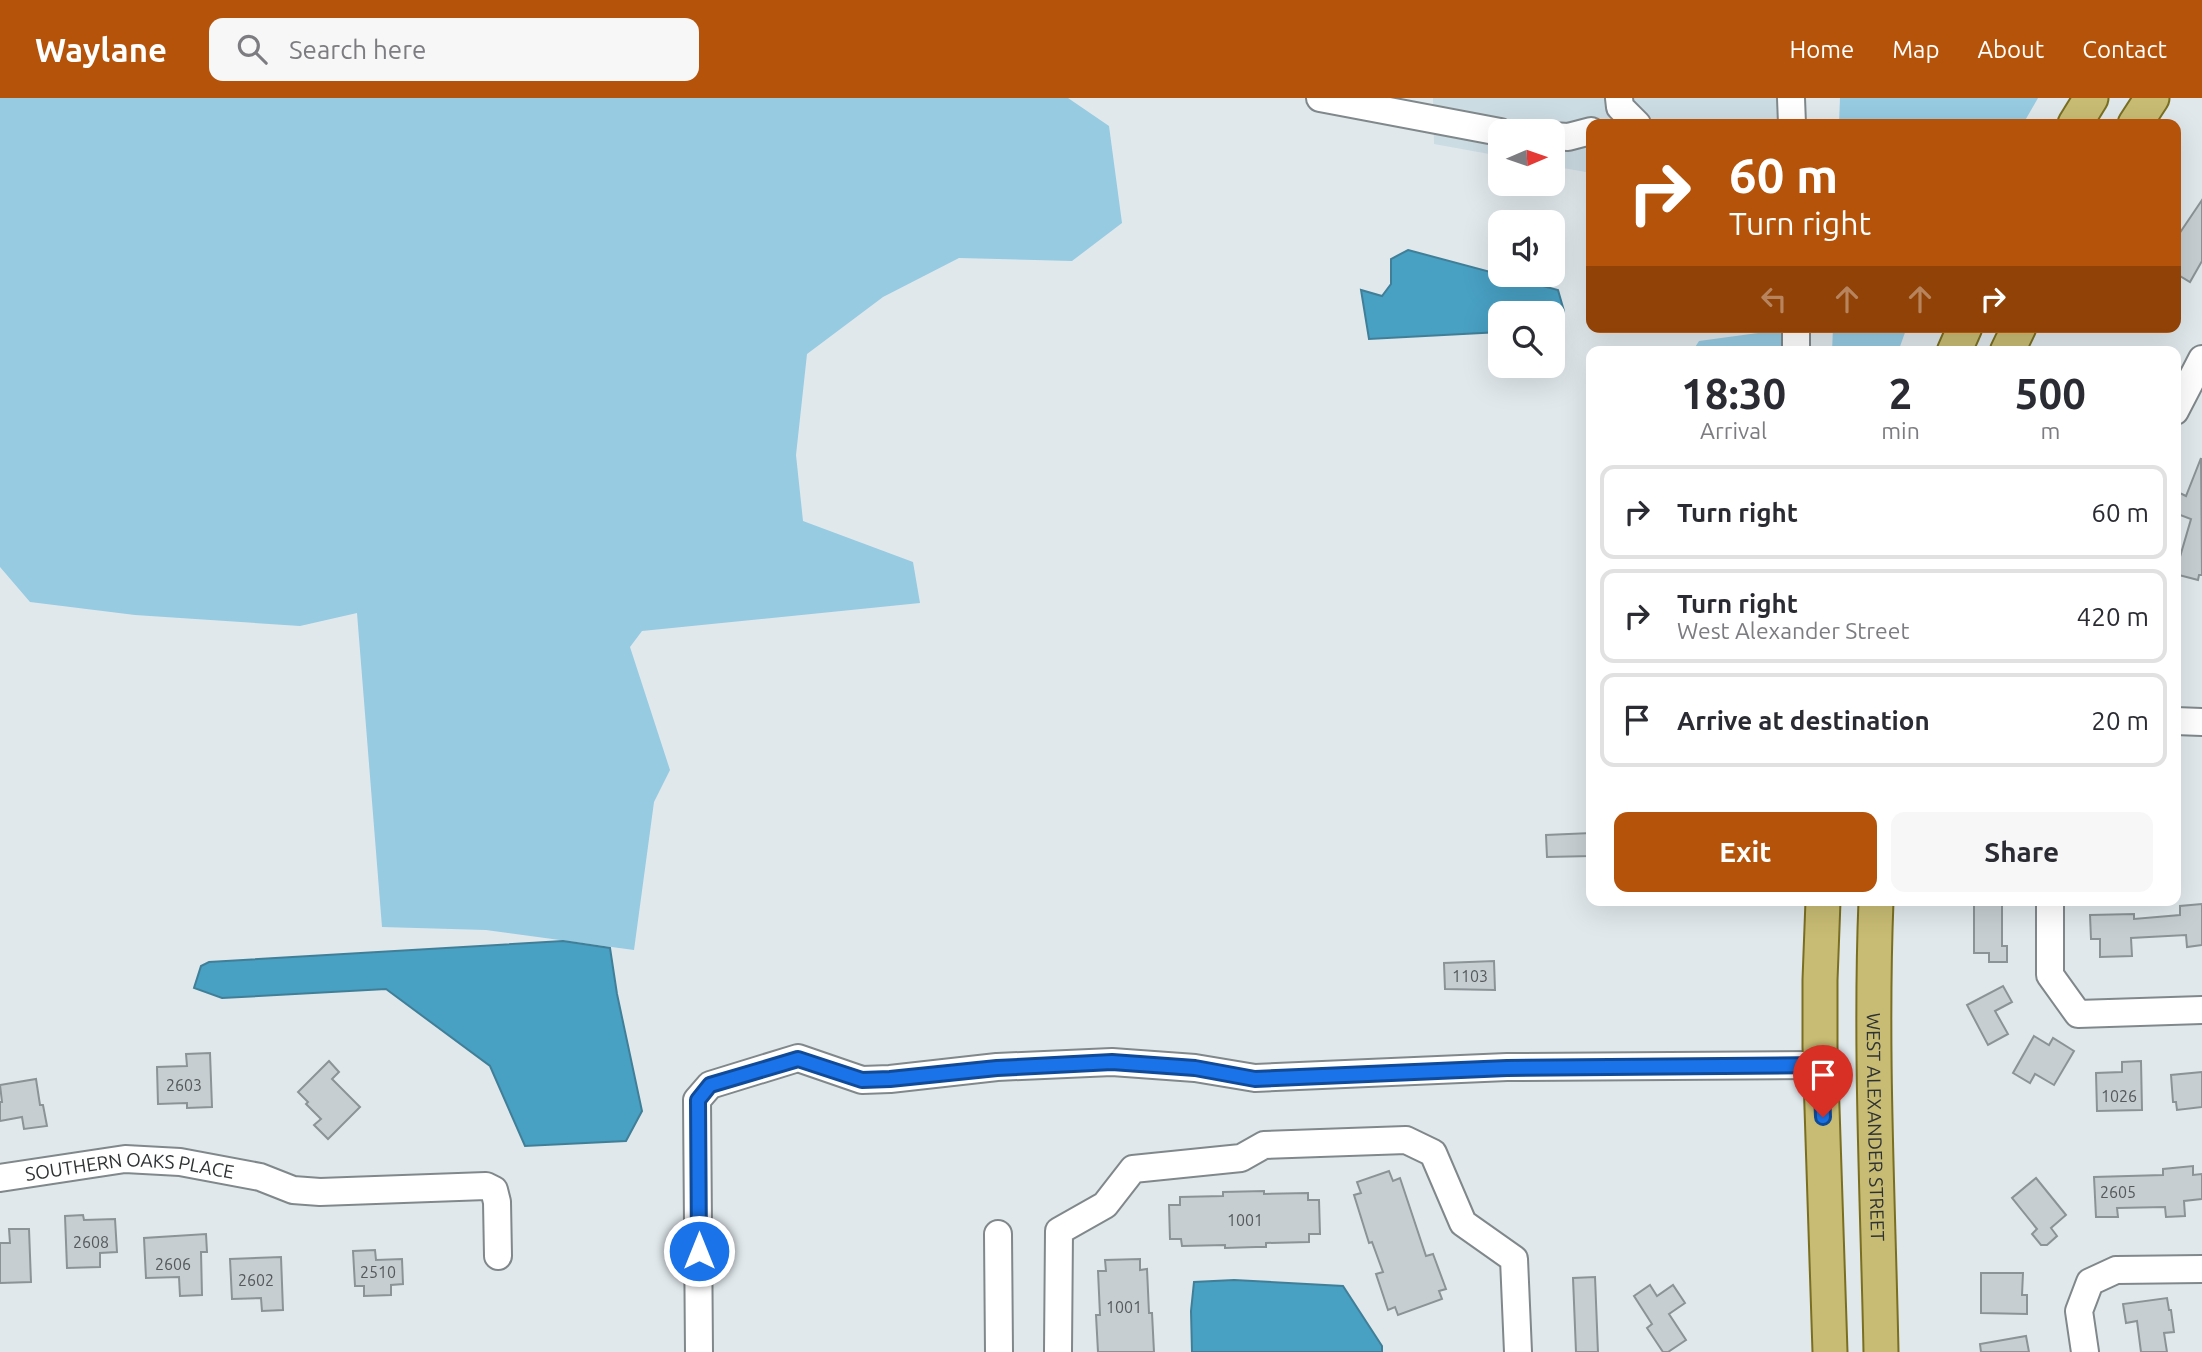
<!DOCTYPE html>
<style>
:root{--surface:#fff;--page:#f7f7f7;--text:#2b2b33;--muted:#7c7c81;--line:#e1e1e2;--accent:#b45309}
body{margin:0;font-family:Ubuntu,sans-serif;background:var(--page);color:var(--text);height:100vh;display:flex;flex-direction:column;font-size:26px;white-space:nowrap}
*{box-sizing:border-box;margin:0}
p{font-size:23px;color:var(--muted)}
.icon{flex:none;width:38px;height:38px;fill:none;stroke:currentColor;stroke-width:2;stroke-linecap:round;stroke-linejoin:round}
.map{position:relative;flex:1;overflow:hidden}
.details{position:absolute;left:1586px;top:248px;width:595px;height:560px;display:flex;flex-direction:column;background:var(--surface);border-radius:14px;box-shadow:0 7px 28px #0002}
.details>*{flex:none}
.top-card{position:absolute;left:1586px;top:21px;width:595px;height:214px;border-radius:14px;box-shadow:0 7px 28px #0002;background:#b45309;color:#fff;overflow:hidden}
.needle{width:46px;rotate:88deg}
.fabs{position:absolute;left:1488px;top:21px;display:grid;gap:14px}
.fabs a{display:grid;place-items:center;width:77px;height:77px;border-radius:14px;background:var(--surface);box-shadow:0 7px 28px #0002;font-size:35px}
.pin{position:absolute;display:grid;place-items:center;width:60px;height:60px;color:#fff;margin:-72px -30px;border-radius:50% 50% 50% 0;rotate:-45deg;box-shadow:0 0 7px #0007}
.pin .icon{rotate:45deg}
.me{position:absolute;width:77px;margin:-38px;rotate:0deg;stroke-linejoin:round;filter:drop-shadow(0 0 5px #0008)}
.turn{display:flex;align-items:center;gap:24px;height:147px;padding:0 28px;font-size:32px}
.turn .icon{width:91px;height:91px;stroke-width:2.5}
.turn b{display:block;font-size:49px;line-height:60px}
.lanes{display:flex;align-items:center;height:66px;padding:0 28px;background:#0003;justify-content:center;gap:35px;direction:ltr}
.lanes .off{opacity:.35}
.eta{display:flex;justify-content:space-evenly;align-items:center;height:119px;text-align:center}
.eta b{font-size:42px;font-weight:600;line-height:49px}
.primary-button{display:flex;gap:14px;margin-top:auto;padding:14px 28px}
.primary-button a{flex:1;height:80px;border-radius:14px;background:var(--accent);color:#fff;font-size:28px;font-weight:600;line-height:80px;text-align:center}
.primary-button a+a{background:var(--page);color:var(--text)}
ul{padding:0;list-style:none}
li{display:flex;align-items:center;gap:21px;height:94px;margin:0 14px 10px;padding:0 14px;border:4px solid var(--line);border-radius:14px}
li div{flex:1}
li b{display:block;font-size:26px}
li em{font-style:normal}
header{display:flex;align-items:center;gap:42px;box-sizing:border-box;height:98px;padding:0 35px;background:var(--accent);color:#fff}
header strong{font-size:33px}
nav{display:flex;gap:38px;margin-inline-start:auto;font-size:24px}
.search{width:490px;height:63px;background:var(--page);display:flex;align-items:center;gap:18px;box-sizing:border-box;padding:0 24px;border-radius:14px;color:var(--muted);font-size:26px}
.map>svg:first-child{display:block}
</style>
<header>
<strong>Waylane</strong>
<div class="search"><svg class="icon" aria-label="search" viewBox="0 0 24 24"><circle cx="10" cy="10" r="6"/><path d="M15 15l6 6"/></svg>Search here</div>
<nav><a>Home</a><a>Map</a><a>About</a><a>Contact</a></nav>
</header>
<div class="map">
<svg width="2202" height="1254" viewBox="0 0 2202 1254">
<rect width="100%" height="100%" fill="#e0e8ec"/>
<!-- built -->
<polygon fill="#ccdce3" points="1433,0 1803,0 1803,26 1591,26 1591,75 1552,68 1552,33 1500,33 1500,58 1434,46"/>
<!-- green -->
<g fill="#96cbe2">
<polygon points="0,0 1068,0 1109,28 1122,125 1072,163 959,160 883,199 807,256 796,357 803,423 913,464 920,505 642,533 630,549 670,672 654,704 634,852 486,832 382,829 357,515 300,528 135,517 30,504 0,469"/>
<polygon points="1840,0 2038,0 2023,26 1839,26"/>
<polygon points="1833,229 1907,229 1898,254 1832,254"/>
<polygon points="1794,230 1791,254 1692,254 1699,243"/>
</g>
<!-- water -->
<g fill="#48a0c3" stroke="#407f98" stroke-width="2">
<polygon points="1408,152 1558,192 1564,213 1558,231 1552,232 1552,215 1500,215 1500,234 1369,241 1361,192 1382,198 1391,186 1391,161"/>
<polygon points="563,843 610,850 617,896 642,1013 626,1043 525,1048 490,968 386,891 222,900 194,890 201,868 209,864"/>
<polygon points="1234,1182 1343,1188 1382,1248 1382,1254 1192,1254 1191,1213 1194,1184"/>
</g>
<!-- building -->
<g fill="#c6ced2" stroke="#8b9397" stroke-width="2">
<polygon points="2202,102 2202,163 2190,184 2175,175 2175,142"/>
<polygon points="2201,360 2202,477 2199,477 2198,482 2175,476 2191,421 2175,415 2175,407 2180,395 2186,398"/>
<polygon points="1591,735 1591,758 1547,759 1546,737"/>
<polygon points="1974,803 2002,803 2002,848 2007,848 2007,864 1989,864 1989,855 1974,855"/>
<polygon points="2202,806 2202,847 2187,849 2186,837 2131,840 2132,858 2100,859 2100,841 2091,841 2090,817 2134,816 2134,821 2180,817 2180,808"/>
<polygon points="1494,863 1495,892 1445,891 1444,865"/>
<polygon points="2003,888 2012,904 1995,913 2008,936 1988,947 1967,907"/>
<polygon points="2034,938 2049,947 2053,940 2074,953 2054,987 2035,976 2030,985 2013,975"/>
<polygon points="210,955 212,1009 187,1010 187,1005 158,1006 157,969 187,968 186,956"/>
<polygon points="329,963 339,974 332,981 360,1009 328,1041 314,1027 321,1021 306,1006 308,1004 298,994"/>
<polygon points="2141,963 2142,1012 2097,1013 2096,975 2122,974 2122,964"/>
<polygon points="2202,974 2202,1009 2177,1012 2176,1004 2173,1004 2171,977"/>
<polygon points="36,981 40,1007 43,1007 47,1028 24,1031 22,1019 0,1023 0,1004 2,1004 0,987"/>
<polygon points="2193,1068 2193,1077 2202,1076 2202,1101 2184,1103 2185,1118 2166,1119 2165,1109 2117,1110 2118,1119 2096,1119 2094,1079 2163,1077 2163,1071"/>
<polygon points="1389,1073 1393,1083 1400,1080 1426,1158 1433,1156 1446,1191 1439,1193 1442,1201 1398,1217 1395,1209 1388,1212 1376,1176 1383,1174 1372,1144 1369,1145 1354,1097 1361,1095 1357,1084"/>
<polygon points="2036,1080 2066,1117 2051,1130 2057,1138 2047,1147 2041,1147 2032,1136 2037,1131 2012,1100"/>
<polygon points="1264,1093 1264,1096 1308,1095 1308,1102 1319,1102 1320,1136 1309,1136 1309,1144 1266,1145 1266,1149 1256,1149 1225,1150 1225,1147 1182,1148 1181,1141 1170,1141 1169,1107 1180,1107 1180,1099 1223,1098 1223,1094"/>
<polygon points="83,1117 84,1122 115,1121 117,1154 100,1155 100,1169 67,1170 65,1118"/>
<polygon points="9,1131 29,1131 31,1184 0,1185 0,1145 10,1145"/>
<polygon points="206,1136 207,1154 201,1154 202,1197 180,1198 179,1179 146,1180 144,1140"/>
<polygon points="375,1152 376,1162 402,1161 403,1186 391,1187 391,1197 364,1198 364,1188 355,1188 353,1153"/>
<polygon points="281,1159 283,1212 262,1213 261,1200 232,1201 230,1161"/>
<polygon points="1140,1161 1140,1172 1147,1171 1149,1215 1152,1215 1154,1254 1098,1254 1096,1217 1100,1217 1098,1173 1106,1173 1105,1162"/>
<polygon points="1981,1175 2023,1175 2022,1197 2027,1197 2027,1216 1981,1215"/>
<polygon points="1595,1179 1598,1254 1576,1254 1573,1180"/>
<polygon points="1650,1187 1657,1198 1673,1187 1685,1205 1669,1216 1686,1242 1668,1254 1663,1254 1647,1230 1652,1226 1634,1198"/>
<polygon points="2167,1200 2169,1212 2171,1212 2174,1234 2164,1235 2167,1254 2141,1254 2137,1223 2126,1225 2123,1206"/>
<polygon points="2026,1238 2029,1254 1981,1254 1980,1246"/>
</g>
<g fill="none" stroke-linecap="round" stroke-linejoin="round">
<defs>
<g id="minor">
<polyline points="1320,0 1500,34"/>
<polyline points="1619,0 1620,9 1637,26"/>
<polyline points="1791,0 1792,26"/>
<polyline points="1552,38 1568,39 1591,33"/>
<polyline points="1796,229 1796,254"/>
<polyline points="2175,313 2202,261"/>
<polyline points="2175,623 2202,624"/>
<polyline points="2050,803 2050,877 2078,916 2202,912"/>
<path id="s1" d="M 0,1080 L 125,1061 L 180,1064 L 260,1079 L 293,1092 L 320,1094 L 486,1088 L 494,1092 L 497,1104 L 498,1158"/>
<polyline points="998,1136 999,1254"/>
<polyline points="699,1254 697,1002 710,987 798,960 862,982 890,981 997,969 1112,964 1195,970 1255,980 1507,969 1821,967"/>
<polyline points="1058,1254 1059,1133 1105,1107 1133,1071 1241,1060 1264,1047 1406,1042 1433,1055 1463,1125 1514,1161 1518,1254"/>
<polyline points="2085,1254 2079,1213 2090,1184 2116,1172 2202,1171"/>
</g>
<g id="major">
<polyline points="2075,26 2091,0"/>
<polyline points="2135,26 2152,0"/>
<polyline points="1954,254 1965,229"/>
<polyline points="2007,254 2019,229"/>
<polyline points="1823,803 1820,882 1820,949 1830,1254"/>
<path id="s2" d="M 1876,803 C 1870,953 1878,1104 1881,1254"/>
</g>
</defs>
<!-- minor casing -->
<use href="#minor" stroke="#80888b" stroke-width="30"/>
<!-- major casing -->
<use href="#major" stroke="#7a6f21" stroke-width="37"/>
<!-- minor -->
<use href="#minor" stroke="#fff" stroke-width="26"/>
<!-- major -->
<use href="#major" stroke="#c8bc74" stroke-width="33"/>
</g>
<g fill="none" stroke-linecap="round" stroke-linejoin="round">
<defs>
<polyline id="route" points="699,1153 698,1002 710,987 798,961 862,982 890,981 997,970 1112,964 1195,970 1255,981 1507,970 1821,967 1823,1019"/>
</defs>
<!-- route casing -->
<use href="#route" stroke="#114b97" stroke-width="18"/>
<!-- route -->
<use href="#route" stroke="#1a73e8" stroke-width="12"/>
</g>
<g text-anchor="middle" stroke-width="5" stroke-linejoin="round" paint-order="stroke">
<!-- number labels -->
<g font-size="16" fill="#55595b">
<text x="1470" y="884">1103</text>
<text x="184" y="993">2603</text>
<text x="2119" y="1004">1026</text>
<text x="2118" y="1100">2605</text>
<text x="1245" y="1128">1001</text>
<text x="91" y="1150">2608</text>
<text x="173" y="1172">2606</text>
<text x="378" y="1180">2510</text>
<text x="256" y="1188">2602</text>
<text x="1124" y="1215">1001</text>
</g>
<!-- street labels -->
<g font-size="19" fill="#2f3233" stroke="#fff">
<text dy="7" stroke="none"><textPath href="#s2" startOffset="226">WEST ALEXANDER STREET</textPath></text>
<text dy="7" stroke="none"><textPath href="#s1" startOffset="131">SOUTHERN OAKS PLACE</textPath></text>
</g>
</g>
</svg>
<div class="fabs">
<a><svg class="needle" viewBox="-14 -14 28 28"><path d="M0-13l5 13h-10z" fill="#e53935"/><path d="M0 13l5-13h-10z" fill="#7c7c81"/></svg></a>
<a><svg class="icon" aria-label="sound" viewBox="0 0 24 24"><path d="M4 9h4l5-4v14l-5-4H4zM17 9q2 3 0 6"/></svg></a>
<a><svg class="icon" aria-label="search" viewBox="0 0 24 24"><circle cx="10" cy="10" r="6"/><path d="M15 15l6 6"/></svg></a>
</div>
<div class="pin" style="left:1823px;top:1019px;background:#d93025"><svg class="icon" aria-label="arrive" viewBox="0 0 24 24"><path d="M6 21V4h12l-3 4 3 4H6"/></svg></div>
<svg class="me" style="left:699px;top:1153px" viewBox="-20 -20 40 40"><circle r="17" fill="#1a73e8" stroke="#fff" stroke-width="3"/><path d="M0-11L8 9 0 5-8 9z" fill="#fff"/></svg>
<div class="top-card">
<div class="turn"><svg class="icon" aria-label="right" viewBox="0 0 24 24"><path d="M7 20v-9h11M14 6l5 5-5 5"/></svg><div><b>60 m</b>Turn right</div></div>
<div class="lanes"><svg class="icon off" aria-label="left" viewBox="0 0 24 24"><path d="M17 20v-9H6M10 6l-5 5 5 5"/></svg><svg class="icon off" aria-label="ahead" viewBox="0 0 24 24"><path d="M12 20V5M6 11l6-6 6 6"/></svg><svg class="icon off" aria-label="ahead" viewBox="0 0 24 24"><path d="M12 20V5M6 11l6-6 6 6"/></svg><svg class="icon" aria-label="right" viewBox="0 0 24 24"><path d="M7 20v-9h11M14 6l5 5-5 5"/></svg></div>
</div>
<section class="details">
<div class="eta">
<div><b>18:30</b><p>Arrival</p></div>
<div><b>2</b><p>min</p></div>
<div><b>500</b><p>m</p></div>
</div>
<ul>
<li><svg class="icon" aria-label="right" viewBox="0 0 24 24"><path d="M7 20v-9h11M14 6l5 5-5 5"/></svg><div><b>Turn right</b></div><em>60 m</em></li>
<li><svg class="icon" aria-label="right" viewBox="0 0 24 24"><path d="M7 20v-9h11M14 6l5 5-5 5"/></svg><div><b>Turn right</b><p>West Alexander Street</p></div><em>420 m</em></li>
<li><svg class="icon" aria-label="arrive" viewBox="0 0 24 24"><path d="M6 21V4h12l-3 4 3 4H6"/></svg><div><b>Arrive at destination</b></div><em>20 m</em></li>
</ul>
<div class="primary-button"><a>Exit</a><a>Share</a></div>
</section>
</div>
